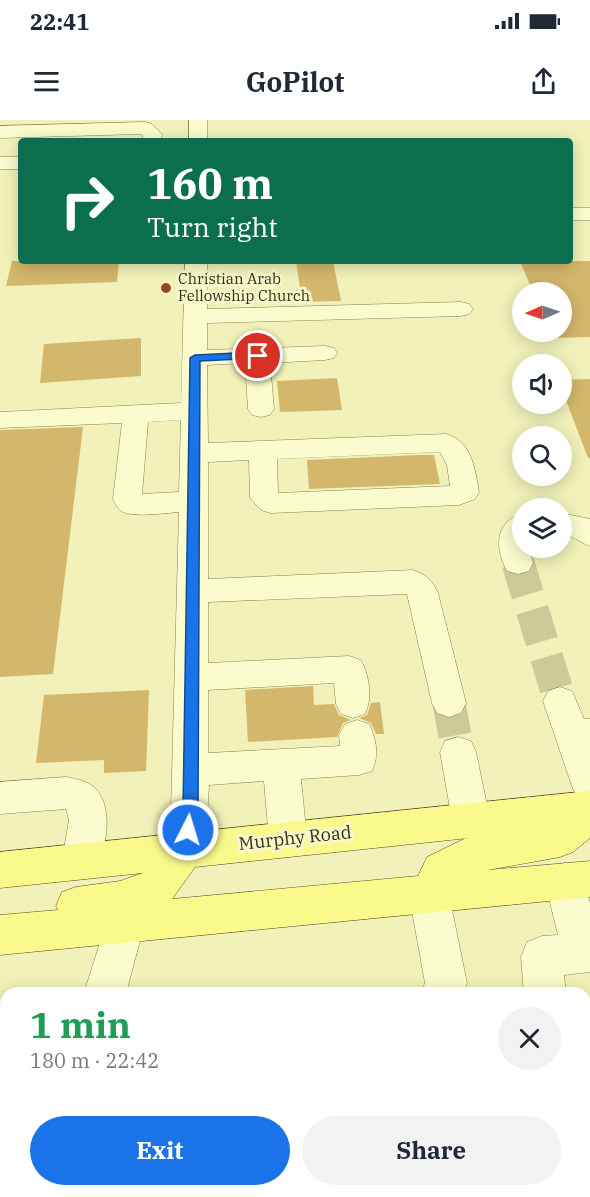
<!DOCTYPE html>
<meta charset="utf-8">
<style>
:root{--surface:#fff;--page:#f2f2f3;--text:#1f2937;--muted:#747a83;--accent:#1a73e8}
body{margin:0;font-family:"IBM Plex Serif",serif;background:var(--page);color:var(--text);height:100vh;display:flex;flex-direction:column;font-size:22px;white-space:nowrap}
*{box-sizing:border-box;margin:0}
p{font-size:20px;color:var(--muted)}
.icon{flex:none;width:33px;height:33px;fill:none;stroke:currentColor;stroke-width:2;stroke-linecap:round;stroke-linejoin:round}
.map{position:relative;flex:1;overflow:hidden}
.side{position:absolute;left:0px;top:867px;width:591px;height:210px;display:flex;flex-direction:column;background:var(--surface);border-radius:18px 18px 0 0;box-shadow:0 3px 15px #0003}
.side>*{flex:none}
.banner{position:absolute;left:18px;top:18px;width:555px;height:126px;border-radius:6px;box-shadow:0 3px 15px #0003;background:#0b6e4f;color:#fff;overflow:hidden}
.needle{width:39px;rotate:268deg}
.tools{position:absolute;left:512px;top:162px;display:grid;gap:12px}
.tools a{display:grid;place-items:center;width:60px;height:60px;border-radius:50%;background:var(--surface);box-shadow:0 3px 15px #0003;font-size:30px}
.pin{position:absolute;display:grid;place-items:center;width:51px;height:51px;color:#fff;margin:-26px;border:3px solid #fff;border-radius:50%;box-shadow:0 2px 6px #0007}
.me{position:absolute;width:66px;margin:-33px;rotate:5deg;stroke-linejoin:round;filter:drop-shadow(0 0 4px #0008)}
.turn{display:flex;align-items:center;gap:21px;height:126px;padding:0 30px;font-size:27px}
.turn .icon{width:78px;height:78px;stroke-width:2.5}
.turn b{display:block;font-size:42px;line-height:51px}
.round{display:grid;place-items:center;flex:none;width:63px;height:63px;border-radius:32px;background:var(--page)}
.summary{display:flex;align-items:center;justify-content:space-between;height:102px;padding:0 30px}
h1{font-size:36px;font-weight:700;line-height:45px;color:#1e9e55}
.button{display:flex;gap:12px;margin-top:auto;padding:12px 30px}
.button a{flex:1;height:69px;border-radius:36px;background:var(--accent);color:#fff;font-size:24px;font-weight:700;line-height:69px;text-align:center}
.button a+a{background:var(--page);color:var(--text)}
.status{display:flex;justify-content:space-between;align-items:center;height:42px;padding:0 30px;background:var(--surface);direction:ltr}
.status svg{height:16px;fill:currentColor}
header{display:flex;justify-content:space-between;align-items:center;height:78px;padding:0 30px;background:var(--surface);font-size:27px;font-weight:700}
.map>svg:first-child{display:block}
</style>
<div class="status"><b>22:41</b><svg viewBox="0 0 49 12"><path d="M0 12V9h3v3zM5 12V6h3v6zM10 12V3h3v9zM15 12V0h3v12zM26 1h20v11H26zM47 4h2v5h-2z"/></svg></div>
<header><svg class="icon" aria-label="menu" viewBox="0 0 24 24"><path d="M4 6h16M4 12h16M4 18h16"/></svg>GoPilot<svg class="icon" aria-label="share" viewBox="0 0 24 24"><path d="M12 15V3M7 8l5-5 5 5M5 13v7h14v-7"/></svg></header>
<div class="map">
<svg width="590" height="1077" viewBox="0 0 590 1077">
<rect width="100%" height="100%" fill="#f1f1b9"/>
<!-- building -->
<g fill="#d3b76c">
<polygon points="12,141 119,141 117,162 6,166"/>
<polygon points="296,141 333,141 341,181 302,182"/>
<polygon points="520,141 590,141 590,217 552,218 549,212 561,212 561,172 533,172"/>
<polygon points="141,218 141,256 40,263 44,224"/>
<polygon points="337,258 342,290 280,292 277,261"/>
<polygon points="590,259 590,338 588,338 561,267 561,260"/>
<polygon points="83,307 53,554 0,557 0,310"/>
<polygon points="420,335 434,335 440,364 309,369 307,340"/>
<polygon points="313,566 314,585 334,584 339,595 351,600 343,603 337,617 248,622 245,570"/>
<polygon points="149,570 146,651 104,653 104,640 36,643 44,575"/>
<polygon points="380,582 384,614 376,614 371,603 359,598 367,595 371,583"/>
</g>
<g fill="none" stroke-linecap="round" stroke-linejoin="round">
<!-- minor-tunnel -->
<g stroke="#ccca99" stroke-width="33" stroke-dasharray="33 16" stroke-linecap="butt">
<polyline points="518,443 560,581"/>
<polyline points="449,583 458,632"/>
</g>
<defs>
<g id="minor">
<rect x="189" y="0" width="18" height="21"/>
<polygon points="145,2 152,4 162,14 161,21 143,21 143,16 141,14 0,18 0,6"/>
<rect x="0" y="37" width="21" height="12"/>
<rect x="570" y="88" width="20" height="12"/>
<path d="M 185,141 L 207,141 L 207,189 L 461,182 L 469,184 L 473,189 L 469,194 L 461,196 L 207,203 L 207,230 L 325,226 L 334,228 L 337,233 L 334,238 L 325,240 L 270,243 L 274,289 L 270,295 L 261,297 L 252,295 L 248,289 L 245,243 L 207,245 L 208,323 L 446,314 C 472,321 475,349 479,372 L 475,379 L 459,385 L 271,393 L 261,390 L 250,378 L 249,340 L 208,342 L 208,459 L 413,450 C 427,455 432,460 438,473 L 466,583 L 461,593 L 449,597 L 437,593 L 432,583 L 407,474 L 208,482 L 208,543 L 349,536 L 361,540 C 369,555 373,578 365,594 L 353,598 L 341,594 L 336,584 L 334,563 L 208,570 L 208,633 L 340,626 L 339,615 L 345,604 L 357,600 L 369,604 C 377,620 379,636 372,651 L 359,655 L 301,659 L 307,720 L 301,732 L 288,737 L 275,732 L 269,720 L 264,661 L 209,665 L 205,729 L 200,741 L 186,747 L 172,741 L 167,729 L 171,690 L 179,392 C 165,393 132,398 121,391 C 117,388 115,383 113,379 L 122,303 L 0,308 L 0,292 L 181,283 ZM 181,300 L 179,372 L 142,374 L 148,302 ZM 440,332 L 447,345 L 450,366 L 278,373 L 277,339 Z"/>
<path d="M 561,393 L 590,399 L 590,426 C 579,422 572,415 561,413 Z"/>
<path d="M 522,394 L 522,428 L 529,428 L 533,443 L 529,451 L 518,454 L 507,451 C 495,428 494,402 522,394 Z"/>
<polygon points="560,567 572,571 584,599 590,599 590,682 577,677 572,666 543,581 548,571"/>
<polygon points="458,617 471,621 476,632 490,700 484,712 471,717 458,712 452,700 440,632 445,621"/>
<path d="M 66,657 C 76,659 89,661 96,669 C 115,691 105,730 95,754 L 81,759 L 67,754 L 62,741 L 69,700 L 66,689 L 0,694 L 0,662 Z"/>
<polygon points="565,743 579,749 590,783 590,852 564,855 566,873 524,873 521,837 527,822 542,816 558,815 545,762 551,749"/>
<polygon points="429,756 443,762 449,775 467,863 463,873 421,873 425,863 409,775 415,762"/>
<polygon points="125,782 139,788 145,802 126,873 84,873 111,788"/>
<rect x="585" y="914" width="5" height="44"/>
<polygon points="25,1071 73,1071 71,1077 23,1077"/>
<polygon points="116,1071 164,1071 162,1077 114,1077"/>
</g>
<path id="major" d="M 590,671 L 590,718 L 573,732 L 560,737 L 488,750 L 590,741 L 590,777 L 0,835 L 0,795 L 58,790 L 56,786 L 62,772 L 76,767 L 120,761 L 143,753 L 0,768 L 0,732 ZM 466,718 L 427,737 L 418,756 L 172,779 L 195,747 L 469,718 Z"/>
</defs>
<!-- minor casing -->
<use href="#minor" stroke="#898053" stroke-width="1"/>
<!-- major casing -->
<use href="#major" stroke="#554b28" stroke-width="1"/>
<!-- minor -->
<use href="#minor" fill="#fbfccd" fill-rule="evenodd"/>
<!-- major -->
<use href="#major" fill="#f9f98c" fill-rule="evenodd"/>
</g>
<!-- route -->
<polygon fill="#1a73e8" stroke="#114b97" stroke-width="1.5" points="258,232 263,236 261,238 200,241 198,690 194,715 188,717 183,715 180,710 183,690 190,238 195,235"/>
<!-- markers -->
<circle fill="#9c441e" stroke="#f7f8ca" stroke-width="2" cx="166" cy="168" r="6"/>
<g text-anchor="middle" stroke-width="6" stroke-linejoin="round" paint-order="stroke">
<!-- far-poi labels -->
<g font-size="15" fill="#363019" stroke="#f7f8ca" text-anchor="start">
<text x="178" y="164">Christian Arab<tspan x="178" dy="17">Fellowship Church</tspan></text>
</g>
<!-- street labels -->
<g font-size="18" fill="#363019" stroke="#f7f8ca">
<text transform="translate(295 718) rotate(-6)" y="6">Murphy Road</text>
</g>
</g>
</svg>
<div class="tools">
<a><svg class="needle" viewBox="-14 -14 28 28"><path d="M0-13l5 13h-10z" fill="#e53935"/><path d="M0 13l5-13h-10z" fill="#747a83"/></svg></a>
<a><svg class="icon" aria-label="sound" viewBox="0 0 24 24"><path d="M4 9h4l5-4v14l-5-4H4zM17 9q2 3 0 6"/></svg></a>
<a><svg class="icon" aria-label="search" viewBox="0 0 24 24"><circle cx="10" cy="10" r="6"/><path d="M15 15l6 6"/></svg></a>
<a><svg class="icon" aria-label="layers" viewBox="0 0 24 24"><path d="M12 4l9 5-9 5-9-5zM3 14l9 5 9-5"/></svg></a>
</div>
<div class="pin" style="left:258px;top:236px;background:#d93025"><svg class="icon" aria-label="arrive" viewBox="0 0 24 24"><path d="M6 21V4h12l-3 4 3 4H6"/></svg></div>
<svg class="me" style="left:188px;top:710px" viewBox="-20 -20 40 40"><circle r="17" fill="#1a73e8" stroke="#fff" stroke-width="3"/><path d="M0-11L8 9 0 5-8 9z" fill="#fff"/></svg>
<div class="banner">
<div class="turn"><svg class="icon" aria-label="right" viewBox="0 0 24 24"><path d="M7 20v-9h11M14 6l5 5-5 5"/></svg><div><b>160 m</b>Turn right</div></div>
</div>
<section class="side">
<div class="summary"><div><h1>1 min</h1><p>180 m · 22:42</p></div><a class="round"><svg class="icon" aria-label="close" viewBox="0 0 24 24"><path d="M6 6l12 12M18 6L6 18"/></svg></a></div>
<div class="button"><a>Exit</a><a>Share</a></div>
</section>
</div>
